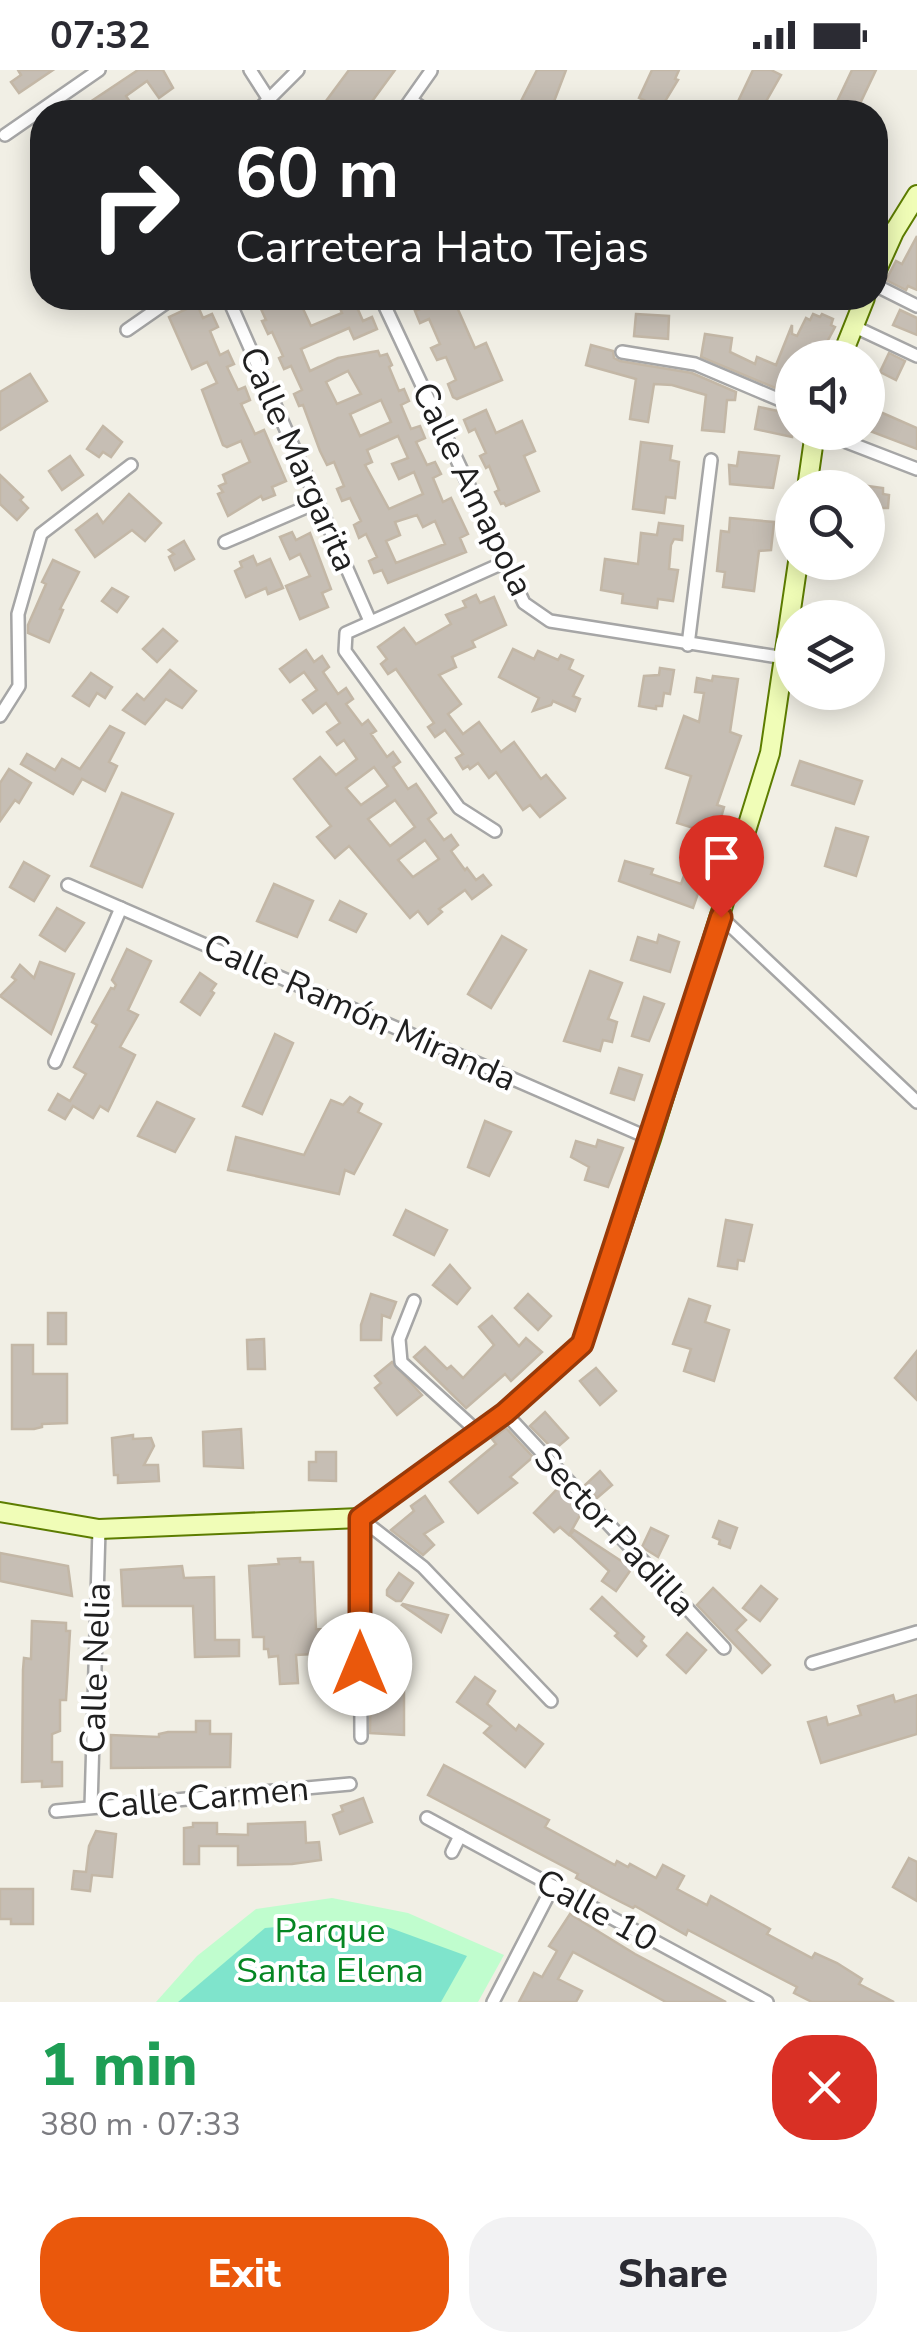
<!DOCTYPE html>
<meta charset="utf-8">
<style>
:root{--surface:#fff;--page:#f2f2f3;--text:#2b2b33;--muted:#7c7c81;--accent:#ea580c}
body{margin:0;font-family:"Nunito Sans",sans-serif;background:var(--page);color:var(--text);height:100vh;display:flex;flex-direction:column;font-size:38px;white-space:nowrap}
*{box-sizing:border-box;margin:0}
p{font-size:32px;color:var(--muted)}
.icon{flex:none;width:55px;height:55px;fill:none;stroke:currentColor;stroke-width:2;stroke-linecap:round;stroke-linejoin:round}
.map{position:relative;height:1932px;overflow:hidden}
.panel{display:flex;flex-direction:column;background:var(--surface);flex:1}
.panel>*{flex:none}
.hud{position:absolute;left:30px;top:30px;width:858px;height:210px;border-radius:40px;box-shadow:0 5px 25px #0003;background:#202124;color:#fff;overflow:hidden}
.fabs{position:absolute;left:775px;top:270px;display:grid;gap:20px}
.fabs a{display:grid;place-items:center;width:110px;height:110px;border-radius:50%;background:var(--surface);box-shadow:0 5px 25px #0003;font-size:50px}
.pin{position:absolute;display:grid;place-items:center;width:85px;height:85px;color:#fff;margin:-102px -42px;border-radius:50% 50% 50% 0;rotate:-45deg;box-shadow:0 0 10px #0007}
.pin .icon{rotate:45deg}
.me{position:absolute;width:110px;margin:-55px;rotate:0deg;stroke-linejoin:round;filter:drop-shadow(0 0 8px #0008)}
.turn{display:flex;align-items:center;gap:35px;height:210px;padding:0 40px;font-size:45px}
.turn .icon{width:130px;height:130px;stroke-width:2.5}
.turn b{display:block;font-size:70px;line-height:85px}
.round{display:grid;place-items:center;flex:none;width:105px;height:105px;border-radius:40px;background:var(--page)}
.head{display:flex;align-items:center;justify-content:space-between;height:170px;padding:0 40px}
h1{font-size:60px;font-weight:800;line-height:75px;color:#1e9e55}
.button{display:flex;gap:20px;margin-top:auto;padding:20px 40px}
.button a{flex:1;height:115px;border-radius:40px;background:var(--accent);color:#fff;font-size:40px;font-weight:800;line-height:115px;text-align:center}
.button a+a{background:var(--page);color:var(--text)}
.status{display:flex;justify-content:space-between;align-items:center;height:70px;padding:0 50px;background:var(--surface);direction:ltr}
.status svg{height:28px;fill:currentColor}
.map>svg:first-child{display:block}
</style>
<div class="status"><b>07:32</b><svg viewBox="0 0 49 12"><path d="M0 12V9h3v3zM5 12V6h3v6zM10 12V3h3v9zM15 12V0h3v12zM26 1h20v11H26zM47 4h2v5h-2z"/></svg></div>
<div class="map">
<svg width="917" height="1932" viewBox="0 0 917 1932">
<rect width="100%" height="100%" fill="#f1efe5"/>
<!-- park -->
<polygon fill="#c0fdce" points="332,1828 408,1843 504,1885 478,1932 156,1932 197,1886 256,1839"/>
<!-- pitch -->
<polygon fill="#7fe4cc" points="332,1852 385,1856 467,1886 441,1932 178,1932 265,1858"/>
<!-- building -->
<g fill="#c6beb4" stroke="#c3b7a6" stroke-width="2.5" fill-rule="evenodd">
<polygon points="18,0 53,0 19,23 11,12 21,5"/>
<polygon points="138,0 163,0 173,18 159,28 147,11 126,26 137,42 117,42 111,35 100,42 75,42"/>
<polygon points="349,0 395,0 373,30 375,32 368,42 361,37 357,42 342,42 326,31"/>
<polygon points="537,0 566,0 550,42 539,42 519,35"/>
<polygon points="652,0 679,0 675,9 678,10 661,38 639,28"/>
<polygon points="753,0 771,0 781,5 760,42 733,42"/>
<polygon points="852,0 876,0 856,42 832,42"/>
<polygon points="917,166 917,220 908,216 906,220 886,210 896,191 902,194"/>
<path d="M 256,228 L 298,228 L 311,256 L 342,243 L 336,228 L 353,228 L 363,251 L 372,247 L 377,259 L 354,269 L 349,258 L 301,279 L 310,301 L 338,288 L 378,281 L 380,286 L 387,284 L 392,295 L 389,297 L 399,321 L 404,319 L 409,331 L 401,335 L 411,359 L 420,356 L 425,368 L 416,372 L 427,395 L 435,392 L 441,404 L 433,408 L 443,432 L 451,428 L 468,464 L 460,468 L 466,482 L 388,513 L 382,500 L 374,503 L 369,491 L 377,487 L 366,464 L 359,468 L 354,455 L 361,451 L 350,428 L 342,431 L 337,419 L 344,416 L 334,392 L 327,395 L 320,381 L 303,335 L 299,336 L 294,324 L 302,320 L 291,296 L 284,299 L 279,288 L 283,286 L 272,262 L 268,264 L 262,251 L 266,250 ZM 348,301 L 361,324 L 337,334 L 326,312 ZM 381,330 L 391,352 L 360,366 L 350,344 ZM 398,366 L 408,388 L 392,394 L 399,409 L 414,402 L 423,424 L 389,439 L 365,395 L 372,392 L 367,380 ZM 417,445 L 423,457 L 435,451 L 445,474 L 396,493 L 386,471 L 400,465 L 395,452 Z"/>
<polygon points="419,228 453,228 475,278 486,273 502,310 457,329 453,327 448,314 456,310 446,287 437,290 431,278 440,274 429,249 420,253 415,241 423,238"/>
<polygon points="197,234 203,248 212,244 218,257 210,261 220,285 228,281 234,294 227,297 238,320 245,317 250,330 241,334 255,364 264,360 286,411 272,417 275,425 263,430 261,426 228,446 218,424 223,422 219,416 226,413 223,405 250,392 241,371 227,377 223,375 202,320 217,313 207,292 192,299 169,247"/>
<polygon points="900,240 917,248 917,265 893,255"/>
<polygon points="636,244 669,246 668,269 634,266"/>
<polygon points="813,244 820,247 822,244 833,249 831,255 835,257 826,274 832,276 826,288 792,288 792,325 701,287 705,264 732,268 730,282 755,294 757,287 776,295 792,255 792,264 797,266 806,248 810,250"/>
<polygon points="591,275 613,281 614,288 620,291 692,303 736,322 735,330 727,330 724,362 702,360 706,325 672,315 654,314 648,352 630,349 636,309 586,295"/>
<polygon points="889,283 905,291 896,310 880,302"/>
<polygon points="30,304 47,331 0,360 0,322"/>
<polygon points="759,337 792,344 792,367 755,359"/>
<polygon points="486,340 496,363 522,351 535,381 524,386 539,421 506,436 504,433 501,434 495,422 499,420 489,396 486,398 480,386 486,383 475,359 469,362 464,350"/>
<polygon points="878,341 917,358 917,379 870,361"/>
<polygon points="103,356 122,372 111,387 103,382 99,387 87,379"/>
<polygon points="641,372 672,376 670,390 679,392 675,428 666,427 664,443 633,439"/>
<polygon points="739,382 779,386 773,418 730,414 729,395 737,396"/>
<polygon points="70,386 83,405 62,420 49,401"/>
<polygon points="0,405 23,427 20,430 28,438 17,450 0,434"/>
<polygon points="868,416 883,418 883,424 889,425 888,438 881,438 881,445 868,444"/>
<polygon points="129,424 161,453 145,471 132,460 95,487 76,460 97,444 103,453"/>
<polygon points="730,448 774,452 771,480 759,481 754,521 723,517 725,502 717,501 721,461 729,462"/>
<polygon points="659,453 683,456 682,470 674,469 671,475 669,499 678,500 673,531 658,529 657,538 622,533 623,524 601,520 605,489 638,494 641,463 657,465"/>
<polygon points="292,462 296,470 310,463 331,519 322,523 328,537 300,549 286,516 310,506 300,484 290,489 280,467"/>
<polygon points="184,471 194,489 175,500 169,487 174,484 169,480"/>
<polygon points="253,486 257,495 270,489 283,518 268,524 266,518 246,527 235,501 242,497 240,492"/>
<polygon points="53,490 79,502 60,539 63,540 49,572 28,563 28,555 46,514 42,512"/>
<polygon points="112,518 128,527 117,542 102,531"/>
<polygon points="476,525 480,533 494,527 506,555 472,571 475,577 452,587 456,597 439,605 461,634 448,644 463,664 479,652 501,682 514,672 541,709 546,705 565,728 540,747 530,735 523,740 496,702 489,708 478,693 470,699 468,696 463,699 456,688 463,684 445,660 435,667 428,657 434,653 396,599 388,604 381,594 387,589 378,577 404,558 416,574 451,554 446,545 466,537 463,531"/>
<polygon points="163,559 177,571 157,592 143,579"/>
<polygon points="513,579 534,589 538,581 558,590 561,585 573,590 569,599 583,606 573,626 580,629 575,641 553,631 551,635 533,641 539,628 499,607"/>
<path d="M 306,580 L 314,592 L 322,586 L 329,597 L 323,602 L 338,624 L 346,618 L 353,629 L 346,634 L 362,655 L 368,650 L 376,661 L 371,664 L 387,687 L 393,682 L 400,692 L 393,697 L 408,719 L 416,714 L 436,743 L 428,749 L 444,770 L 451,765 L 458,775 L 451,781 L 465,800 L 467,798 L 476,810 L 483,805 L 491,815 L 472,829 L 465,820 L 439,839 L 442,842 L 428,854 L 418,841 L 410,848 L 349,776 L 335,788 L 317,767 L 331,756 L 294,709 L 320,687 L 336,705 L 357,689 L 344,670 L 337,675 L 327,662 L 340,653 L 326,633 L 313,643 L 303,630 L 317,620 L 304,602 L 290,612 L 280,599 ZM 374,697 L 388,716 L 361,735 L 346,718 ZM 395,730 L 415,757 L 390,776 L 368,749 ZM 425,770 L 439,789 L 413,807 L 398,790 Z"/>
<polygon points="660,598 674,600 670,624 664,623 662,636 656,636 656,639 639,636 644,606 659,605"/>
<polygon points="170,600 196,621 182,638 166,629 145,654 123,640 137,624 144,630"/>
<polygon points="91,603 112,617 105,628 97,623 89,636 73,626"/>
<polygon points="713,606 738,609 730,662 741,666 717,735 724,737 716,765 677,753 691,706 666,698 684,646 699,652 704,623 695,622 697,608 712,611"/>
<polygon points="110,656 124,663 109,692 117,696 105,721 82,709 73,724 21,694 27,684 55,700 62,689 80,699"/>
<polygon points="800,691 862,711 854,734 792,715"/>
<polygon points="9,699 31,713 19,733 15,730 0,751 0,713"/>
<polygon points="122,723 173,744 142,817 91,796"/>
<polygon points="836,758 868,767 856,806 825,796"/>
<polygon points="625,791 653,799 651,804 681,814 686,800 704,806 693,838 619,811"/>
<polygon points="24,792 49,806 34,831 10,817"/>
<polygon points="274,814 313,831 297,867 257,851"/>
<polygon points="340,831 366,844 356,862 330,850"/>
<polygon points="57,838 84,853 65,881 40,865"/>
<polygon points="659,865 679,872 670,902 631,890 638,867 657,873"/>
<polygon points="502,866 526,880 491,938 468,924"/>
<polygon points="127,879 151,891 128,940 138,945 120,977 135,985 108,1041 100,1036 93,1048 73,1036 65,1049 49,1040 58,1024 70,1031 86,1004 74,997 97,955 92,952 111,918 114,919 116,915 112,910"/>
<polygon points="40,892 74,904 51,964 0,926 16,910 12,907 20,895 34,908"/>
<polygon points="590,901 622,913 608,949 617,952 612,972 603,970 600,981 564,971"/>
<polygon points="200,903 216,914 211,921 214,923 200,945 181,932"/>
<polygon points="644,927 664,934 649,971 632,966"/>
<polygon points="275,964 293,973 262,1044 243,1036"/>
<polygon points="619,998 642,1005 634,1030 611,1023"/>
<polygon points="350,1027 362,1034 358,1042 381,1054 354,1104 345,1100 339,1124 228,1100 236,1067 304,1085 331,1030 343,1035"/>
<polygon points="157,1032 194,1049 175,1082 138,1066"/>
<polygon points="485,1051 511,1062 489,1106 468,1097"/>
<polygon points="598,1070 623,1078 608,1117 585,1110 589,1097 571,1087 576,1071 596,1077"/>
<polygon points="406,1140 447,1160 434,1185 394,1165"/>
<polygon points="726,1150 752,1155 744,1191 738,1190 737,1199 718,1196"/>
<polygon points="450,1195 470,1218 457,1234 433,1215"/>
<polygon points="371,1224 396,1232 390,1248 382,1245 381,1270 361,1270 361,1255"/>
<polygon points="528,1224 551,1246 538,1260 515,1238"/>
<polygon points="689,1229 710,1236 705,1252 729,1260 714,1311 684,1301 691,1279 673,1274"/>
<rect x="48" y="1243" width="18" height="31"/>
<polygon points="492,1246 519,1276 526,1268 542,1282 511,1311 505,1304 466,1338 414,1287 425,1277 447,1299 451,1296 463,1308 494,1275 479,1257"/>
<polygon points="264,1269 265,1299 248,1299 247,1270"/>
<polygon points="12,1275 33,1275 33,1304 67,1304 67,1353 42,1354 42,1357 34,1359 12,1359"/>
<polygon points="917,1281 917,1330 895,1308"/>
<polygon points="392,1292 422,1325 397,1345 375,1318 381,1313 375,1306"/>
<polygon points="596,1298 616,1321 600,1335 580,1311"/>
<polygon points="545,1342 568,1368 554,1380 530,1356"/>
<polygon points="506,1358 533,1387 510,1407 517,1413 478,1443 450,1412 496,1374 492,1369"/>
<polygon points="241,1359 243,1398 204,1396 203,1362"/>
<polygon points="133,1365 133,1369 151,1368 154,1376 144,1395 158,1395 159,1411 118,1413 118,1405 114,1405 112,1368"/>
<polygon points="316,1382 336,1382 336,1411 309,1410 309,1392 316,1392"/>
<polygon points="600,1401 612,1415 597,1428 585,1415"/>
<polygon points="560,1416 583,1440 569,1465 560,1457 554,1462 534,1443"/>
<polygon points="425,1426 443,1452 424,1464 434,1475 423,1485 391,1460 414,1441 411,1436"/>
<polygon points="719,1451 737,1458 730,1478 719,1474 720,1470 713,1467"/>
<polygon points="651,1458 668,1466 658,1487 642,1477"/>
<polygon points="574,1460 632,1498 616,1521 602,1511 609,1501 570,1465"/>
<polygon points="0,1483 68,1496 72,1526 0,1511"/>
<polygon points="300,1488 300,1492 313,1492 316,1559 347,1560 348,1582 296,1585 298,1613 280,1614 278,1586 269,1587 268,1579 264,1579 264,1567 253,1567 249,1496 279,1494 278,1489"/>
<polygon points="182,1496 184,1508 214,1507 215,1570 239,1570 239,1586 195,1587 193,1536 123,1536 121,1500"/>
<polygon points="399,1503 413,1513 401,1531 396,1531 387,1525 387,1520"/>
<polygon points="761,1516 777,1529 760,1551 743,1538"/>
<polygon points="713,1518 746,1550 736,1560 770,1595 762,1603 697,1535"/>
<polygon points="602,1527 644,1567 641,1571 646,1576 637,1586 615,1566 618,1563 591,1539"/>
<polygon points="403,1534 448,1545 441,1562 402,1535"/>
<polygon points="32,1551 66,1553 66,1561 70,1561 66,1630 60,1630 60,1661 52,1664 52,1692 62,1692 62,1716 42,1717 42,1711 22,1712 23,1600 24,1588 31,1589"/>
<polygon points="371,1552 388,1554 387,1561 400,1562 395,1603 404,1603 404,1665 370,1663"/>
<polygon points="687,1563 706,1580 686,1603 667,1585"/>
<polygon points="475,1607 495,1621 487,1634 516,1660 519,1655 543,1674 525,1697 484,1663 491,1656 457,1632"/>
<polygon points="893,1625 895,1632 917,1625 917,1664 821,1693 808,1652 826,1647 828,1655 861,1645 858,1636"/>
<polygon points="196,1651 210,1651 210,1664 231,1664 230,1697 111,1698 111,1665 159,1667 159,1664 168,1662 196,1662"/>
<polygon points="444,1695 549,1750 545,1757 615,1795 617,1791 628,1797 630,1794 656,1808 663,1795 684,1806 677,1819 707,1835 711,1826 770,1859 767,1864 812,1888 815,1883 837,1893 862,1909 859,1914 894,1932 812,1932 794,1923 797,1917 745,1890 688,1860 686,1865 635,1836 633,1838 611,1827 576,1808 578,1804 428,1725"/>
<polygon points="363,1728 372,1752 340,1764 333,1745 343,1741 341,1736"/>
<polygon points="305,1752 306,1773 319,1772 321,1790 292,1794 238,1795 238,1776 199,1776 199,1794 184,1794 184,1758 193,1757 193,1753 217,1753 217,1764 248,1765 248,1754"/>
<polygon points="96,1761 116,1764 112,1807 92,1805 90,1821 72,1819 74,1801 86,1802 89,1776"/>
<polygon points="909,1788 917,1792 917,1831 893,1817"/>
<polygon points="0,1819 33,1819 33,1854 11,1854 11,1849 0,1849"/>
<polygon points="570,1844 635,1884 726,1932 666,1932 573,1882 558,1909 582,1921 576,1932 519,1932 534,1903 542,1907 557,1881 549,1876"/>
</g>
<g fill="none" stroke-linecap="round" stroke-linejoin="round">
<defs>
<g id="street">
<polyline points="250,0 277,42"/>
<polyline points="411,30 425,40"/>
<polyline points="256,42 298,0"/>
<polyline points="402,42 431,1"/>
<polyline points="5,65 99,0"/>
<polyline points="875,154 894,162"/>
<polyline points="875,215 917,236"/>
<polyline points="228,228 370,551"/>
<polyline points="381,228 524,533 550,551 785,588"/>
<polyline points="853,256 917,286"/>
<polyline points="127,260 173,228"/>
<polyline points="622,282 695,294 792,335"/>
<polyline points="821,362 917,399"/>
<polyline points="225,472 318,432"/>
<polyline points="688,575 711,390"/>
<polyline points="0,646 19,616 18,544 41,464 131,395"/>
<polyline points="495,761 459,738 345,581 346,563 503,493"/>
<polyline points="68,815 651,1069"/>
<polyline points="721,847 917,1032"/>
<polyline points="55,992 121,838"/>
<polyline points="414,1231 399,1269 401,1292 479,1363"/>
<polyline points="505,1343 724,1578"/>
<polyline points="360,1448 423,1497 551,1631"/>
<polyline points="360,1448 361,1667"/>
<polyline points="812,1593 917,1562"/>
<polyline points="91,1737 99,1459"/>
<polyline points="56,1741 350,1714"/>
<polyline points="427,1748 767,1932"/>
<polyline points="452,1782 460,1766"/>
<polyline points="493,1932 553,1816"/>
</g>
<g id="secondary">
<polyline points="875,204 894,162 917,125"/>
<polyline points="841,288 865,228"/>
<polyline points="807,418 815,362"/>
<polyline points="0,1442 99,1459 360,1448 505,1343 582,1274 651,1069 770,683 798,492"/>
</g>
</defs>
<!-- street casing -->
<use href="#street" stroke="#a6a6a6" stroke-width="16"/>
<!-- secondary casing -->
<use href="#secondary" stroke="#5d7d00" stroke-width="22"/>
<!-- street -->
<use href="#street" stroke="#fff" stroke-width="11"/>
<!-- secondary -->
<use href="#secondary" stroke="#f0fdb7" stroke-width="18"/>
</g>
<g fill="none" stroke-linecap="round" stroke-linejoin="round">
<defs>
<polyline id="route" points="360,1594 360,1448 505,1343 582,1274 721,847"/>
</defs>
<!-- route casing -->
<use href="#route" stroke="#983908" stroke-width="25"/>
<!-- route -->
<use href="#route" stroke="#ea580c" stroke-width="18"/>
</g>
<g text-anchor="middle" stroke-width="8" stroke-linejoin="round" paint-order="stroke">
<!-- street labels -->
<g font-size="35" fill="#1f1f1f" stroke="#fff">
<text transform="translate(299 389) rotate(66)" y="12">Calle Margarita</text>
<text transform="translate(473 419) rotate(64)" y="12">Calle Amapola</text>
<text transform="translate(360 942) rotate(24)" y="12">Calle Ramón Miranda</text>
<text transform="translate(615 1461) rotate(47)" y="12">Sector Padilla</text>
<text transform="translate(95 1598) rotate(-88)" y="12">Calle Nelia</text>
<text transform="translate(203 1727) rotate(-5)" y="12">Calle Carmen</text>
<text transform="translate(597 1840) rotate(29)" y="12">Calle 10</text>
</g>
<!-- park labels -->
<g font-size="35" fill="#058622" stroke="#fff">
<text x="330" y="1872">Parque<tspan x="330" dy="40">Santa Elena</tspan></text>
</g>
</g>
</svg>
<div class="fabs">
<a><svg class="icon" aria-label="sound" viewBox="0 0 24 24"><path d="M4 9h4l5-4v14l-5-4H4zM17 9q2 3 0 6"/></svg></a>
<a><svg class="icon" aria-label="search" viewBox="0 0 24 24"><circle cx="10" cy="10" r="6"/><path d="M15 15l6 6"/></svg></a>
<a><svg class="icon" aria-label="layers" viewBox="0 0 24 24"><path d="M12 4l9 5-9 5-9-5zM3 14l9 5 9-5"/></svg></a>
</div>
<div class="pin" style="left:721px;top:847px;background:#d93025"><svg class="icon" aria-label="arrive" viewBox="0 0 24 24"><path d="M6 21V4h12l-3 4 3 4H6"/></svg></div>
<svg class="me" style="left:360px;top:1594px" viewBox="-20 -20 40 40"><circle r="19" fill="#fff"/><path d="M0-13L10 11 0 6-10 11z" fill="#ea580c"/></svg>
<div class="hud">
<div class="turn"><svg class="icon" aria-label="right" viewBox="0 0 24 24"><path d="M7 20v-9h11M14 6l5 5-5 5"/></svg><div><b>60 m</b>Carretera Hato Tejas</div></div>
</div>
</div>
<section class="panel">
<div class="head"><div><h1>1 min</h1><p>380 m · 07:33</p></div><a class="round" style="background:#d93025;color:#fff"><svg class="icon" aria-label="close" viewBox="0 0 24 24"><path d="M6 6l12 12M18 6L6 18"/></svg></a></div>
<div class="button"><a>Exit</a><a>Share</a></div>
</section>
